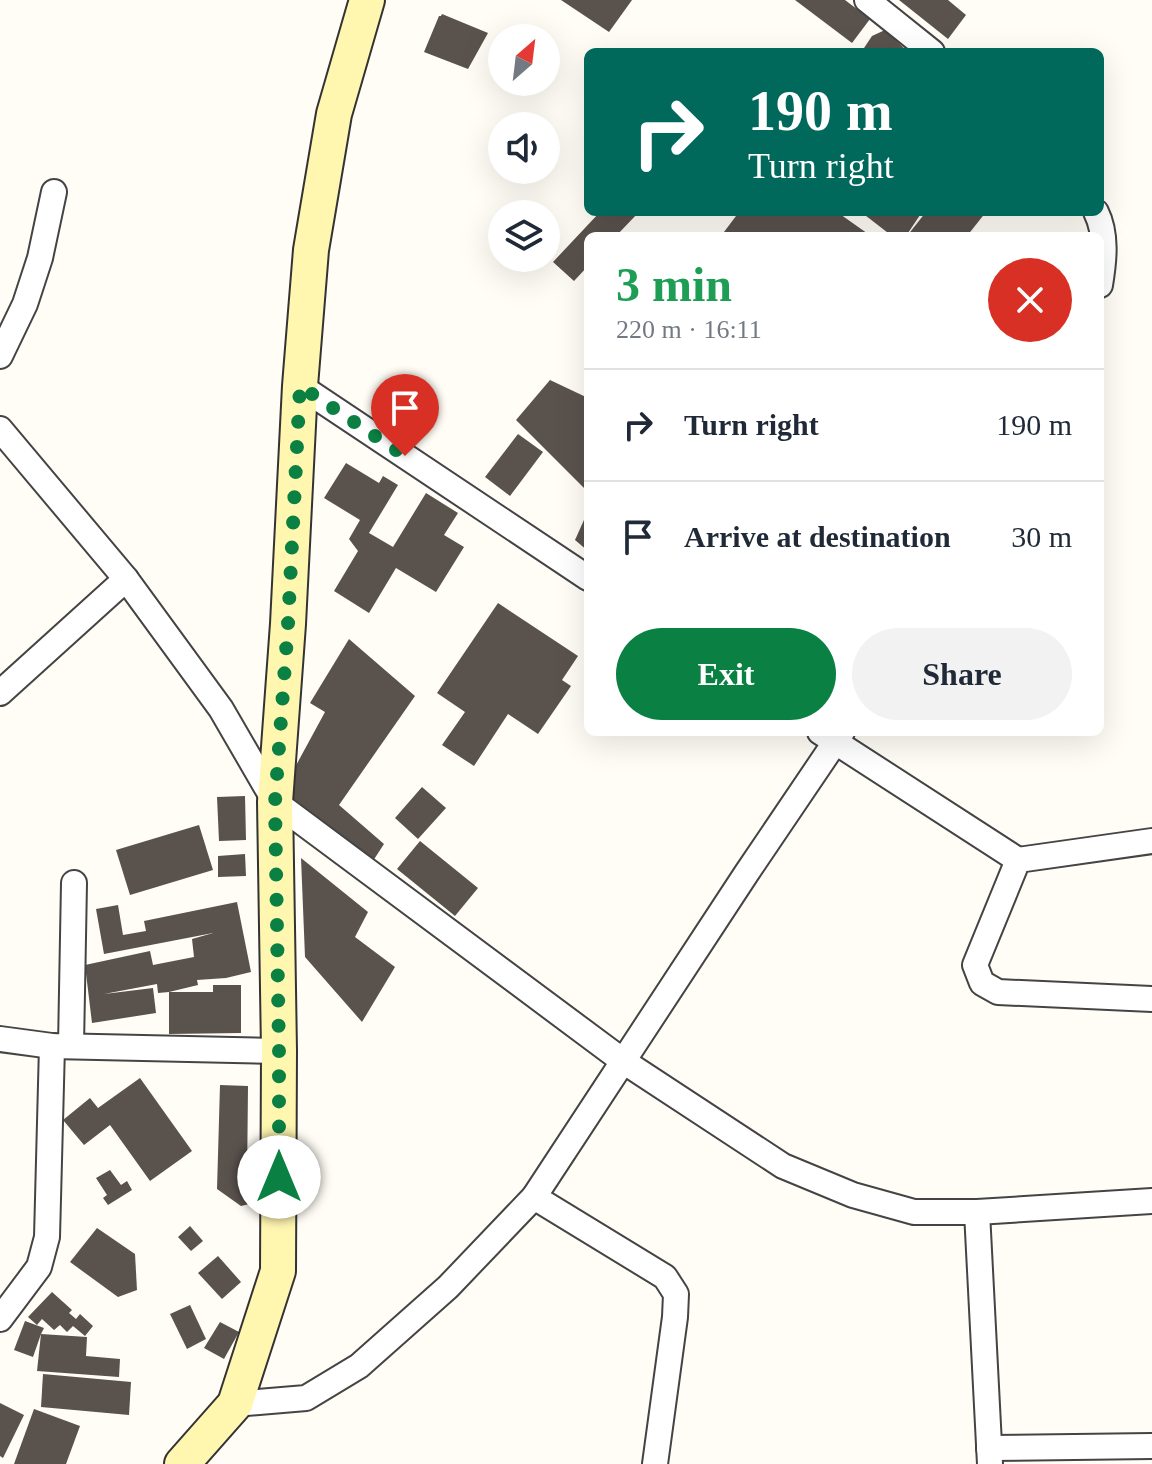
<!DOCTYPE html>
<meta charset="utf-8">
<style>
:root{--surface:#fff;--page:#f2f2f3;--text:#1f2937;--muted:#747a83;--line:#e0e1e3;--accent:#0b8043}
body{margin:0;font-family:"Times New Roman",serif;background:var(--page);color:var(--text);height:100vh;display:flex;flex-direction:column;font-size:30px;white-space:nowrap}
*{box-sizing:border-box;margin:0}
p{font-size:26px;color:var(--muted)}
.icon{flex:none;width:44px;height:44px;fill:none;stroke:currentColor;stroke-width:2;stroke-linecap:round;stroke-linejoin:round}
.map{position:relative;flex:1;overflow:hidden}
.sheet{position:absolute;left:584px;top:232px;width:520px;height:504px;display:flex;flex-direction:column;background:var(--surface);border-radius:12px;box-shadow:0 8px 32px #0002}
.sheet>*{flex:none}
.guide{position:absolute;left:584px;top:48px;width:520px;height:168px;border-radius:12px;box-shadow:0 8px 32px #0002;background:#00695c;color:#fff;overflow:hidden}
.needle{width:52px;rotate:28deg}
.buttons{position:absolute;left:488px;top:24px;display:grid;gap:16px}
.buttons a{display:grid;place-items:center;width:72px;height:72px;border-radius:50%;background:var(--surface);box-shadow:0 8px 32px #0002;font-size:40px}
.pin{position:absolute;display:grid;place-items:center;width:68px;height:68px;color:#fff;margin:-82px -34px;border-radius:50% 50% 50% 0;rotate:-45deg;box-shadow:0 0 8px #0007}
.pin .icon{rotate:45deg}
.me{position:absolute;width:88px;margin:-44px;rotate:0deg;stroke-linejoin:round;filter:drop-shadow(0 0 6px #0008)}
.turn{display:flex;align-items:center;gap:28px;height:168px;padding:0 32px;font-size:36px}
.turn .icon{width:104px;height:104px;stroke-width:2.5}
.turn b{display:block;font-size:56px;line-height:68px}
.round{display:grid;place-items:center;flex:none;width:84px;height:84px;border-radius:42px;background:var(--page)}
.overview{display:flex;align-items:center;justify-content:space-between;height:136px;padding:0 32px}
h1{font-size:48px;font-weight:800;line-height:60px;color:#1e9e55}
.primary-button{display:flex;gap:16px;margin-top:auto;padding:16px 32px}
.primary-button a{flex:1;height:92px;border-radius:48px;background:var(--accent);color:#fff;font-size:32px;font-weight:800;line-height:92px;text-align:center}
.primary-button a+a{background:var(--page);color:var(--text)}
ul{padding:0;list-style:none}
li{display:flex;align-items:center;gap:24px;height:112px;padding:0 32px;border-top:2px solid var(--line)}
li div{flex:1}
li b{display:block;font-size:30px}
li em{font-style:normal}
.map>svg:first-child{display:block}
</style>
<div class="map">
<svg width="1152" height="1464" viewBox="0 0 1152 1464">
<rect width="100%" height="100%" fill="#fffdf5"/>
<!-- building -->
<g fill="#5a524d">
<polygon points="561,0 632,0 609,32"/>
<polygon points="795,0 845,0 870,19 852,43"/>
<polygon points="899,0 948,0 966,15 948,39"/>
<polygon points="442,14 488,33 468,69 424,52 439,16 441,16"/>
<polygon points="885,30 908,52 870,52 864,48 872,36"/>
<polygon points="600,212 639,212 616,236 588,236 588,266 574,281 553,262"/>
<polygon points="739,212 837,212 871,236 721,236"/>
<polygon points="861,212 922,212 906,236 892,236"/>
<polygon points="926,212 986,212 967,236 907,236"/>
<polygon points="550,380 588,398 588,492 516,420"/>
<polygon points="518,434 543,452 510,496 485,477"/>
<polygon points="346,463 379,483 383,476 398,485 369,533 393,547 426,493 458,513 444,535 464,547 436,592 396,568 369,613 334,591 358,551 349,539 360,520 324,498"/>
<polygon points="588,511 588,551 575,540"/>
<polygon points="498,603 578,656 562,680 571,686 538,734 508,714 474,766 442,745 465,712 437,693"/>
<polygon points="349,639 415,696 339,805 384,844 371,864 281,793 325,712 310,703"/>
<polygon points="422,787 446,808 418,839 395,818"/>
<polygon points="245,796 246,840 219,841 217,797"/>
<polygon points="199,825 213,870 130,895 116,850"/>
<polygon points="420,841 478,888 455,916 397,869"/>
<polygon points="245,854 246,876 218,877 218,856"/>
<polygon points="301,858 368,912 355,937 395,967 362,1022 305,957"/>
<polygon points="237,902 251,972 226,978 197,980 198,985 169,992 158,993 157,984 104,994 153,988 156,1013 92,1023 85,965 150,951 153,965 194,957 192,939 213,933 104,954 96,909 118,905 123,935 146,931 144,921"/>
<polygon points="213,985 241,985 241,1033 169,1034 169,992 213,992"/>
<polygon points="140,1078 192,1151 150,1181 110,1125 84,1145 63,1120 90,1098 98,1108"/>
<polygon points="220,1085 248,1086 247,1183 257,1182 258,1191 258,1197 253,1203 241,1206 217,1189"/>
<polygon points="110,1170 121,1185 127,1181 132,1190 108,1205 103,1198 107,1195 96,1178"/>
<polygon points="190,1226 203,1241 191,1251 178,1237"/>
<polygon points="97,1228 135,1254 137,1290 118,1297 70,1262"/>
<polygon points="218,1256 241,1282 222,1299 198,1273"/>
<polygon points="52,1292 72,1310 69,1313 76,1319 80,1314 93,1326 85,1336 73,1326 67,1332 60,1325 54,1330 42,1319 37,1325 28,1317"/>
<polygon points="190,1305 206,1339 187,1349 170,1314"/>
<polygon points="25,1321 44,1328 41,1334 87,1337 86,1356 120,1359 119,1377 37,1371 41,1334 33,1357 14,1350"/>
<polygon points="220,1322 239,1332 224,1359 204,1348"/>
<polygon points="43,1374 131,1382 129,1415 41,1407"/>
<polygon points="0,1403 24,1415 3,1458 0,1456"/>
<polygon points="34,1409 80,1426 66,1464 14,1464"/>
</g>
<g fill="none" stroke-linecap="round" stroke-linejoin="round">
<defs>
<g id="minor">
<polyline points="867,0 932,52"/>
<path d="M 1096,212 C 1107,234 1104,261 1100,285"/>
<polyline points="0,356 25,304 40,258 54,192"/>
<polyline points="300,386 588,578"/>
<polyline points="0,429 126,579 221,709 275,802 623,1061 783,1166 853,1195 914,1212 977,1212 1152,1201"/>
<polyline points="0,693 126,579"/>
<polyline points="820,732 1018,860"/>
<polyline points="1152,841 1018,860 975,965 982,983 998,992 1152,999"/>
<polyline points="0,1039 52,1046 279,1051"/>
<polyline points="71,1046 74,883"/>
<polyline points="534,1197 665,1277 676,1294 675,1317 655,1464"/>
<polyline points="977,1212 990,1464"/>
<polyline points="0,1319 39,1267 47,1237 52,1046"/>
<polyline points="235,1404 306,1398 359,1366 448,1287 534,1197 746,874 842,732"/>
<polyline points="989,1448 1152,1446"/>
</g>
<polyline id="secondary" points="182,1464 235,1404 278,1271 279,1051 275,802 288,624 300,386 311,250 334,114 367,0"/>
</defs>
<!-- minor casing -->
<use href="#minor" stroke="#444" stroke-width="28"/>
<!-- secondary casing -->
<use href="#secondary" stroke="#333" stroke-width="38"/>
<!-- minor -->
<use href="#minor" stroke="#fff" stroke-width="24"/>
<!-- secondary -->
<use href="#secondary" stroke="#fff6b0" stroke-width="34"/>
</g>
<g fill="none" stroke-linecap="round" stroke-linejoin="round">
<!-- route -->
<polyline stroke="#0b8043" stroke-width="14" stroke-dasharray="0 25.2" points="279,1177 279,1051 275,802 288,624 300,386 405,456"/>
</g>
</svg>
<div class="buttons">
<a><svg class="needle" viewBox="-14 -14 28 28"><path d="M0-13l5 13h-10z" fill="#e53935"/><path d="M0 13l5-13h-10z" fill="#747a83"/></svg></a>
<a><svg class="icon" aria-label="sound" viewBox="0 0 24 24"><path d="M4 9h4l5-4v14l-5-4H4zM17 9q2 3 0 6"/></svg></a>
<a><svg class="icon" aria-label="layers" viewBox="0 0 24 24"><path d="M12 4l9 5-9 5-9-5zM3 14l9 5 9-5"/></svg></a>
</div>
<div class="pin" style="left:405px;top:456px;background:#d93025"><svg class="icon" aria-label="arrive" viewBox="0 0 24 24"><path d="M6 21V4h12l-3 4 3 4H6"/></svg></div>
<svg class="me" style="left:279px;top:1177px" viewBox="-20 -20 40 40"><circle r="19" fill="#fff"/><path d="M0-13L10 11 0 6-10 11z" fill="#0b8043"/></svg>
<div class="guide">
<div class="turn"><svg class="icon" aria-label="right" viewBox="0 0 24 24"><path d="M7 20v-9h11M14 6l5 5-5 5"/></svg><div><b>190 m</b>Turn right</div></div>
</div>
<section class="sheet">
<div class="overview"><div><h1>3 min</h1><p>220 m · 16:11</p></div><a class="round" style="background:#d93025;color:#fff"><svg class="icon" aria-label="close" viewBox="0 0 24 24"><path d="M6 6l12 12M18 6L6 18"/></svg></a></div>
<ul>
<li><svg class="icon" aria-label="right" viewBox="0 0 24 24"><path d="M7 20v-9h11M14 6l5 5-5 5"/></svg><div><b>Turn right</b></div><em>190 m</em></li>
<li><svg class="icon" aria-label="arrive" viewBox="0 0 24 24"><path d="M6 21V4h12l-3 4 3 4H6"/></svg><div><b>Arrive at destination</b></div><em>30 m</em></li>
</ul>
<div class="primary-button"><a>Exit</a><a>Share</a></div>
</section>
</div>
